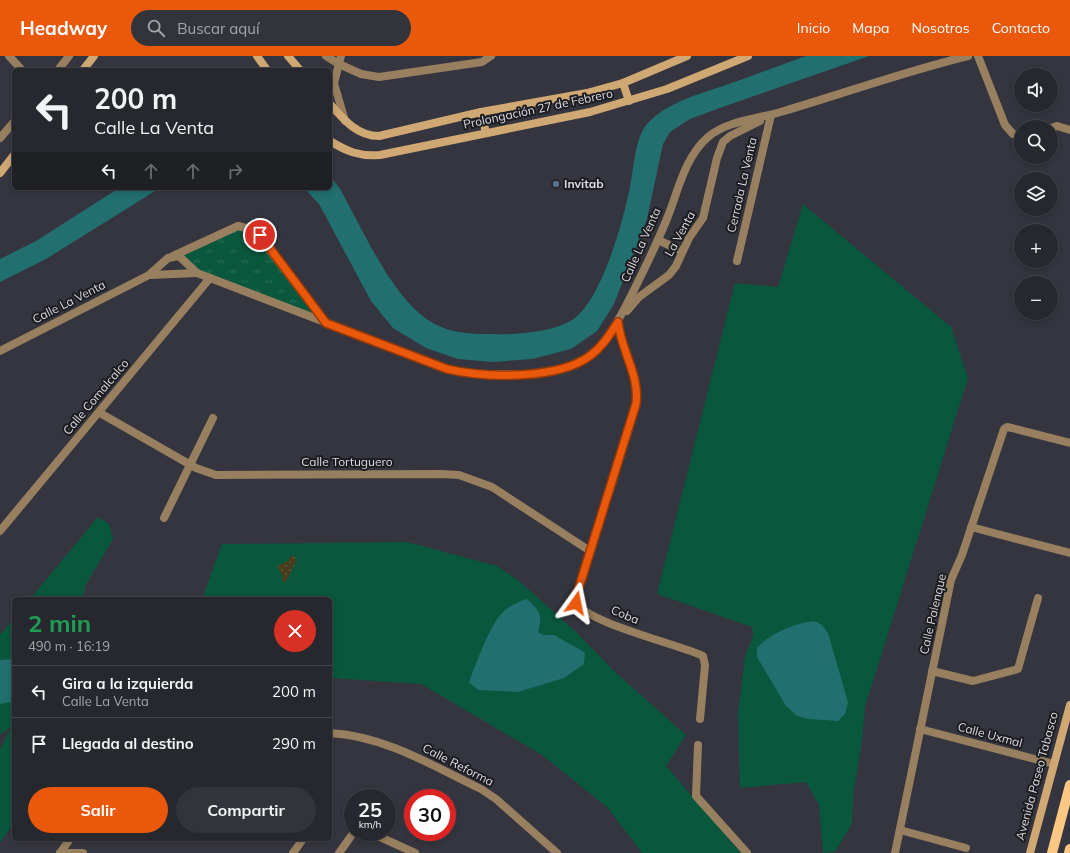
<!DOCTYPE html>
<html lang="es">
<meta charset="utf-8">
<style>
:root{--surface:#27282e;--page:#33343a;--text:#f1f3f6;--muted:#a4a6aa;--line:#43444a;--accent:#ea580c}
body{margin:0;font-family:Mulish,sans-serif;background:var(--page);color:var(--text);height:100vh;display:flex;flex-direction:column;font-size:15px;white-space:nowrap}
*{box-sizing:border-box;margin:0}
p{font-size:13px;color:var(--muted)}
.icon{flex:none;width:22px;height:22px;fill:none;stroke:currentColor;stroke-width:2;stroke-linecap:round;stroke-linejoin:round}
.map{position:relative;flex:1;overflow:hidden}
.side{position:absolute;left:12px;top:541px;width:320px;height:244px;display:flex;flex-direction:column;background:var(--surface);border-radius:6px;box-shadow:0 2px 6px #0003,0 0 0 1px var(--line)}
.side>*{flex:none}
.hud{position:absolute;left:12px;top:12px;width:320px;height:122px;border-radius:6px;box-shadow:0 2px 6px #0003,0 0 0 1px var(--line);background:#27282e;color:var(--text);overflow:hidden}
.fabs{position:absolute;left:1014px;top:12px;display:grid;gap:8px}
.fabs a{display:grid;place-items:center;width:44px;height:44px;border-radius:50%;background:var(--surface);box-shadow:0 2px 6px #0003,0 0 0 1px var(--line);font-size:20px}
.speed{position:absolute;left:344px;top:733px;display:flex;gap:8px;font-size:20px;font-weight:700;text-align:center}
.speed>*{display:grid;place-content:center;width:52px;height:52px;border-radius:50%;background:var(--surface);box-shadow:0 2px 6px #0003,0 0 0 1px var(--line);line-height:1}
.speed small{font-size:10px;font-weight:400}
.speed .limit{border:6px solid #d22;background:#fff;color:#111}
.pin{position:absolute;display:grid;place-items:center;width:34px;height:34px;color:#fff;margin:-17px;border:2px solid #fff;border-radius:50%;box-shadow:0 1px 4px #0007}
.me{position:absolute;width:44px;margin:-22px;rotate:12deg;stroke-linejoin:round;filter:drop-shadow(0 0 3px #0008)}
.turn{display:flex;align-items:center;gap:14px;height:84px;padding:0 16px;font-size:18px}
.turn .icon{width:52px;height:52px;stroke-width:2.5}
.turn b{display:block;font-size:28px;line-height:34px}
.lanes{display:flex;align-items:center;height:38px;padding:0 16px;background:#0003;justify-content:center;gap:20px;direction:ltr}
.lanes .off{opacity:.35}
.round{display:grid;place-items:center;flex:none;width:42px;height:42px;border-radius:21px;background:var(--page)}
.overview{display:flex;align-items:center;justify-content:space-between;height:68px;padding:0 16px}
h1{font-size:24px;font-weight:700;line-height:30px;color:#1e9e55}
.primary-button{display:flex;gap:8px;margin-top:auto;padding:8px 16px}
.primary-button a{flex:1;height:46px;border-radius:24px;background:var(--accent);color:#fff;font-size:16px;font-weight:700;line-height:46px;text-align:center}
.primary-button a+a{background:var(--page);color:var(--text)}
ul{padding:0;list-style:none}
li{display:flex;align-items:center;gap:12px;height:52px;padding:0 16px;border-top:1px solid var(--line)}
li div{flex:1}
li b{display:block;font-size:15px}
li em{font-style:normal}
header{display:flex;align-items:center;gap:24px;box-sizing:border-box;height:56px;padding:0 20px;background:var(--accent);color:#fff}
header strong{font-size:19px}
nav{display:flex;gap:22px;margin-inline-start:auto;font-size:14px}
.search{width:280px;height:36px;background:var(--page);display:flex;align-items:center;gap:10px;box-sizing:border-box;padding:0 14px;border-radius:22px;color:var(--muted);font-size:15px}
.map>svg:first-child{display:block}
</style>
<header>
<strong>Headway</strong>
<div class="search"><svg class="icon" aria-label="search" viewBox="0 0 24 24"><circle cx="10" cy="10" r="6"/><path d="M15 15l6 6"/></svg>Buscar aquí</div>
<nav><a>Inicio</a><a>Mapa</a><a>Nosotros</a><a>Contacto</a></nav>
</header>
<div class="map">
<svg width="1070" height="797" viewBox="0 0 1070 797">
<defs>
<pattern id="sand-dots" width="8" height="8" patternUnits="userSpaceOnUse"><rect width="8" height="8" fill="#463d1d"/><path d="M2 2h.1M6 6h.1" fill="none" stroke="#60583e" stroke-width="1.8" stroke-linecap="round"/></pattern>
<pattern id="park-tufts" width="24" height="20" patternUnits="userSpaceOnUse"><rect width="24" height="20" fill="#09573d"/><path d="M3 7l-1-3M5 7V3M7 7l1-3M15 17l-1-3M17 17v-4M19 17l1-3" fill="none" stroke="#2c6f59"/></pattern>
</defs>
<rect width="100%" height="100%" fill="#34353e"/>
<!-- grass -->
<g fill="#09573d">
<polygon points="803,148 951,271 968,322 865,651 862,685 853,739 852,768 835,796 823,797 819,749 806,726 740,732 738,658 745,601 753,580 752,571 657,538 735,227 778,231"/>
<polygon points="98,461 109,468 113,483 85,530 83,543 30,543"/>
<polygon points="407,486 497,510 519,525 575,575 616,617 686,679 666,710 741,797 642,797 607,751 542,699 421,628 330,622 330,543 202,543 222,488"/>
<polygon points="14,562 14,767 0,787 0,694 12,670 0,679 0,579"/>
</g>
<!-- sand -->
<polygon fill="url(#sand-dots)" points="291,500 294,500 297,504 287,524 283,527 282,519 277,510 287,506"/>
<!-- park -->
<polygon fill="url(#park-tufts)" points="246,171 326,267 197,217 183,203 183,195"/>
<!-- water -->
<g fill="#216f6f">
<path d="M 806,0 L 869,0 L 717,53 L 690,63 L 670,76 L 663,88 L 647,163 L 614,248 L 597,275 L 571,293 L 532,303 L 493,306 L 458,303 L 426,292 L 393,272 L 371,245 L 319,148 L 304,132 L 330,132 L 331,121 L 340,133 C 363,173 395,251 439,270 C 457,278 474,278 493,278 C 515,279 553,276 572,264 C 602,245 625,160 631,125 C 635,105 635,78 651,64 C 670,46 699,38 723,30 C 751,20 778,10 806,0 Z"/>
<polygon points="119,132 160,132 46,203 0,226 0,203 36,185"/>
<path d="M 527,543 C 540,555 543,559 538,576 L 543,579 L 555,579 C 565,587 575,589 585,597 L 584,608 L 564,622 L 518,636 L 478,634 L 469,626 C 476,608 490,568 503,556 C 510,549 518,546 527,543 Z"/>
<path d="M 814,565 L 822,569 L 828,577 L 848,646 L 845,658 L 838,665 L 809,663 L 797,660 L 786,650 L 757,601 L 757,592 C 770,577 793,568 814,565 Z"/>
<polygon points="14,603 14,647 10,646 0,648 0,604"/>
</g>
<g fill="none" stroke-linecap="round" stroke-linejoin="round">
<!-- street -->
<g stroke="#987f5f" stroke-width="8">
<polyline points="9,0 22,14"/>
<polyline points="326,0 339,8 361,18 379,21 482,6 491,0"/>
<polyline points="341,0 334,27 345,65"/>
<polyline points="978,0 1005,69 1013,78 1021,80"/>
<polyline points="58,14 69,0"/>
<polyline points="1051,72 1057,70 1070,74"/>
<polyline points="0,82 14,66"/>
<polyline points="658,184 682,195"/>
<polyline points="173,200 238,170 254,174 325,266"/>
<polyline points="737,205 771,59"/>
<polyline points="150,219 197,217"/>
<polyline points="627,255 639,241 669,219 676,210 689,182 703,162 717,102 723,86 730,80 760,65"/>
<path d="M 618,266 C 621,295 640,319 636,348 L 575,544 C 581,566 681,589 703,600 L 705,609 L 700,663"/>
<path d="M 0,295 L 149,219 L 168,202 L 179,200 L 197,217 L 447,313 C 467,318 487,318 507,318 C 582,320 600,302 632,238 C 646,210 659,184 670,155 C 679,130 687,99 708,81 C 728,64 760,63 784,55 C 845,37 906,15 968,0"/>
<polyline points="100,357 196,412 216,419 441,418 459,419 492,431 590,495"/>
<polyline points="164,462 213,362"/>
<polyline points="971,471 1070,497"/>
<polyline points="0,475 210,222"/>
<polyline points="932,615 973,625 1018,613 1038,542"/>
<polyline points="920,673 1054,708"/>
<path d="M 330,677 C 385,680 433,710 481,733 L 496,743 L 557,797"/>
<polyline points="698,689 696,740 747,797"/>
<polyline points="900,774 966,792"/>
<polyline points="369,776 415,797"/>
<polyline points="60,797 83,797"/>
<polyline points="60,797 70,783"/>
<polyline points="293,797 303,783"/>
<polyline points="339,797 354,776"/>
<polyline points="895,797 951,524 962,499 1004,373 1007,371 1012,372 1070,387"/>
</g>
<!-- secondary -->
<g stroke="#d0a873" stroke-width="8">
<polyline points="257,0 267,14"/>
<polyline points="288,0 300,14"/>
<polyline points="83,14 94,0"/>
<polyline points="623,27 629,45"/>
<path d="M 330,48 C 343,63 357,80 379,80 L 481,56 L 587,37 L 623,27 L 687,0"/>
<polyline points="481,56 486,77"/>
<path d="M 330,85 C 346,95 360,101 380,99 L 590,56 L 667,33 L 748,0"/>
<polyline points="0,117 14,99"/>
<polyline points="1030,797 1070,649"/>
</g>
<!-- primary -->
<g stroke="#fbc783" stroke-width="10">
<polyline points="1052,797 1070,729"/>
<polyline points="1069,797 1070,793"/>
</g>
</g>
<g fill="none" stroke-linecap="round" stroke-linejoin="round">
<defs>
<path id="route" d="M 260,179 L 326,267 L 447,313 C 485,322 559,324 591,299 C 603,290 610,278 618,266 C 621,295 640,319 636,348 L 576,541 L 576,547"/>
</defs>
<!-- route casing -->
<use href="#route" stroke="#983908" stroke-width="10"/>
<!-- route -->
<use href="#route" stroke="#ea580c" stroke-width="7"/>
</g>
<!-- markers -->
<circle fill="#5c6f8a" stroke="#1c1d21" stroke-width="1.5" cx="556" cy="128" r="4"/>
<g text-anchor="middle" stroke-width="4" stroke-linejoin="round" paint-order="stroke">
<!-- street labels -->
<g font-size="12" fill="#dadae0" stroke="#1c1d21">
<text transform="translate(538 53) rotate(-12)" y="4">Prolongación 27 de Febrero</text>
<text transform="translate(742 129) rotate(-77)" y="4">Cerrada La Venta</text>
<text transform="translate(680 178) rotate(-61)" y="4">La Venta</text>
<text transform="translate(641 189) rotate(-66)" y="4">Calle La Venta</text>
<text transform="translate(69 246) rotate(-27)" y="4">Calle La Venta</text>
<text transform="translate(96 341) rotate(-50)" y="4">Calle Comalcalco</text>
<text x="347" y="410">Calle Tortuguero</text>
<text transform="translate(933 558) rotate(-77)" y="4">Calle Palenque</text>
<text transform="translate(625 559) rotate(23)" y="4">Coba</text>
<text transform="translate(990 679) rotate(15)" y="4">Calle Uxmal</text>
<text transform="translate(458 709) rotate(27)" y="4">Calle Reforma</text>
<text transform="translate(1037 720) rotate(-75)" y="4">Avenida Paseo Tabasco</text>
</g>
<!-- poi labels -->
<g font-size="12" font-weight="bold" fill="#dadae0" stroke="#1c1d21" text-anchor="start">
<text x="564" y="132">Invitab</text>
</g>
</g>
</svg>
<div class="fabs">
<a><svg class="icon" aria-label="sound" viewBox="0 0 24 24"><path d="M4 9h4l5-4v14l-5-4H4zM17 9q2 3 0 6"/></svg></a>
<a><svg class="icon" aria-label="search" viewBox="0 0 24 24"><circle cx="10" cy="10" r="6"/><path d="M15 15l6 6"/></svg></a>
<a><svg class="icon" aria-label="layers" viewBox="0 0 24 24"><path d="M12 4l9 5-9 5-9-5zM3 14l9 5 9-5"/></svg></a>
<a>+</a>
<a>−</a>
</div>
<div class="speed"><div>25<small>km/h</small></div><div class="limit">30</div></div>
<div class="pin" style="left:260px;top:179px;background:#d93025"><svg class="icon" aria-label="arrive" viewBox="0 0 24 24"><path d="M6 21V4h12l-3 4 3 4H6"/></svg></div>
<svg class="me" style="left:576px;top:547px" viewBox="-20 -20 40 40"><path d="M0-17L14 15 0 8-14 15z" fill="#ea580c" stroke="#fff" stroke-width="4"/></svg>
<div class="hud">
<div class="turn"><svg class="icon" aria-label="left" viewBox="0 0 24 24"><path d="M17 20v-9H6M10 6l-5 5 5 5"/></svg><div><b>200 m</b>Calle La Venta</div></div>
<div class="lanes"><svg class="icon" aria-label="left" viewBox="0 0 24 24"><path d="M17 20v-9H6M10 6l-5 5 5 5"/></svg><svg class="icon off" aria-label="ahead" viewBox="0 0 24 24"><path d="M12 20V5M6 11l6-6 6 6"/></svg><svg class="icon off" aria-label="ahead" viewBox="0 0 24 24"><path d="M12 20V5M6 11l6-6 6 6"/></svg><svg class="icon off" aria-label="right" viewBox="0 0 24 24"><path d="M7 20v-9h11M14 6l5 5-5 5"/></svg></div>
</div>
<section class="side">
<div class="overview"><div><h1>2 min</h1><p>490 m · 16:19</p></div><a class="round" style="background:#d93025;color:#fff"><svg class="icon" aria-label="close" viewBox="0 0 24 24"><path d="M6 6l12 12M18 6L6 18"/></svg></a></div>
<ul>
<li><svg class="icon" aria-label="left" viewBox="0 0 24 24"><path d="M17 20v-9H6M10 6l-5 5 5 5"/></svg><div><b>Gira a la izquierda</b><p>Calle La Venta</p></div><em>200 m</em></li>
<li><svg class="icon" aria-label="arrive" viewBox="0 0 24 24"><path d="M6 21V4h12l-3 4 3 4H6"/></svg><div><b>Llegada al destino</b></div><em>290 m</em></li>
</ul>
<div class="primary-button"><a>Salir</a><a>Compartir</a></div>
</section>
</div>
